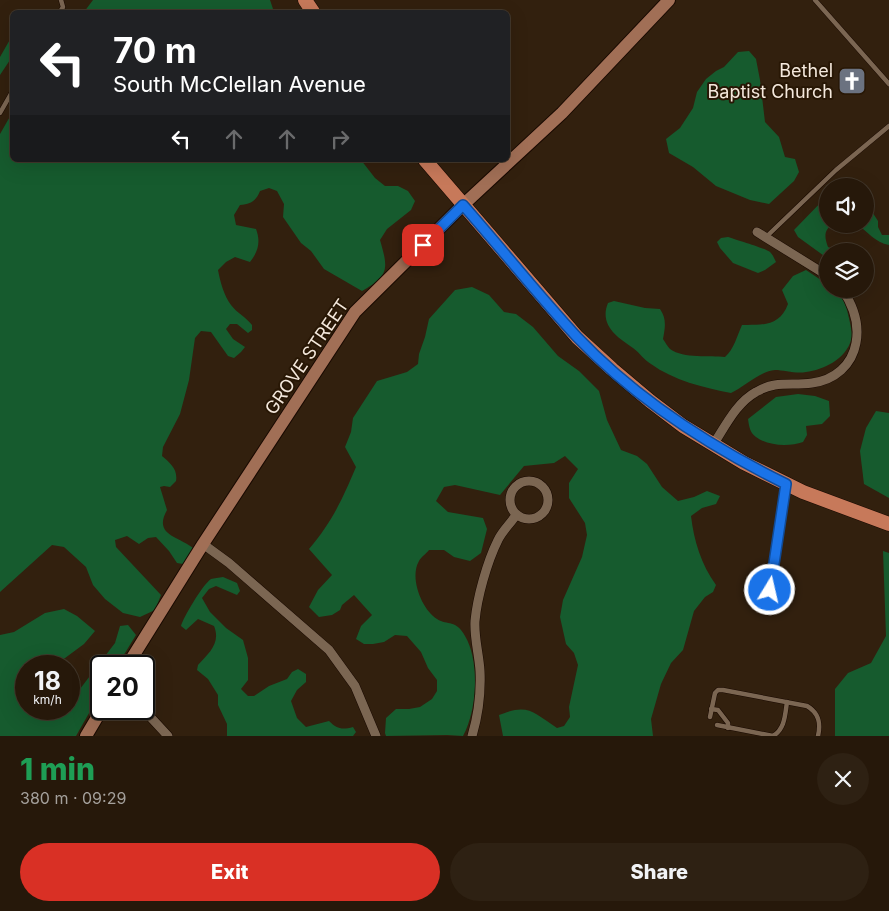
<!DOCTYPE html>
<meta charset="utf-8">
<style>
:root{--surface:#26180a;--page:#2e2113;--text:#f1f3f6;--muted:#a4a09c;--line:#42372b;--accent:#d93025}
body{margin:0;font-family:Inter,sans-serif;background:var(--page);color:var(--text);height:100vh;display:flex;flex-direction:column;font-size:19px;white-space:nowrap}
*{box-sizing:border-box;margin:0}
p{font-size:16px;color:var(--muted)}
.icon{flex:none;width:28px;height:28px;fill:none;stroke:currentColor;stroke-width:2;stroke-linecap:round;stroke-linejoin:round}
.map{position:relative;height:736px;overflow:hidden}
.details{display:flex;flex-direction:column;background:var(--surface);flex:1}
.details>*{flex:none}
.guide{position:absolute;left:10px;top:10px;width:500px;height:152px;border-radius:8px;box-shadow:0 5px 20px #0002,0 0 0 1px var(--line);background:#202124;color:#fff;overflow:hidden}
.tools{position:absolute;left:819px;top:178px;display:grid;gap:10px}
.tools a{display:grid;place-items:center;width:55px;height:55px;border-radius:50%;background:var(--surface);box-shadow:0 5px 20px #0002,0 0 0 1px var(--line);font-size:25px}
.speed{position:absolute;left:15px;top:655px;display:flex;gap:10px;font-size:25px;font-weight:700;text-align:center}
.speed>*{display:grid;place-content:center;width:65px;height:65px;border-radius:50%;background:var(--surface);box-shadow:0 5px 20px #0002,0 0 0 1px var(--line);line-height:1}
.speed small{font-size:12px;font-weight:400}
.speed .limit{border:2px solid #111;border-radius:8px;background:#fff;color:#111}
.pin{position:absolute;display:grid;place-items:center;width:42px;height:42px;color:#fff;margin:-21px;border-radius:10px;box-shadow:0 2px 8px #0006}
.me{position:absolute;width:55px;margin:-28px;rotate:9deg;stroke-linejoin:round;filter:drop-shadow(0 0 4px #0008)}
.turn{display:flex;align-items:center;gap:18px;height:105px;padding:0 20px;font-size:22px}
.turn .icon{width:65px;height:65px;stroke-width:2.5}
.turn b{display:block;font-size:35px;line-height:42px}
.lanes{display:flex;align-items:center;height:48px;padding:0 20px;background:#0003;justify-content:center;gap:25px;direction:ltr}
.lanes .off{opacity:.35}
.round{display:grid;place-items:center;flex:none;width:52px;height:52px;border-radius:26px;background:var(--page)}
.headline{display:flex;align-items:center;justify-content:space-between;height:85px;padding:0 20px}
h1{font-size:30px;font-weight:800;line-height:38px;color:#1e9e55}
.action{display:flex;gap:10px;margin-top:auto;padding:10px 20px}
.action a{flex:1;height:58px;border-radius:30px;background:var(--accent);color:#fff;font-size:20px;font-weight:800;line-height:58px;text-align:center}
.action a+a{background:var(--page);color:var(--text)}
.map>svg:first-child{display:block}
</style>
<div class="map">
<svg width="889" height="736" viewBox="0 0 889 736">
<rect width="100%" height="100%" fill="#32200e"/>
<!-- forest -->
<g fill="#165b2e">
<polygon points="93,0 270,0 274,12 84,12"/>
<polygon points="12,36 12,57 0,75 0,57"/>
<polygon points="749,51 756,59 760,80 765,122 779,137 785,157 795,159 799,172 794,181 769,204 750,200 716,186 693,167 669,153 666,139 680,128 693,108 697,92 706,79 716,71 724,67 738,52"/>
<path d="M 12,113 L 12,160 L 361,160 L 375,178 L 385,186 L 398,186 L 408,191 L 415,201 L 411,210 L 387,229 L 380,240 C 388,268 390,275 362,291 L 324,269 L 311,251 L 301,243 L 283,217 L 284,204 L 277,191 L 269,188 L 260,191 C 256,201 251,204 240,205 L 234,215 L 236,225 L 256,229 C 261,242 258,252 250,262 L 235,257 L 226,262 L 218,270 C 220,281 224,296 231,305 C 237,313 246,317 252,325 L 252,330 L 248,333 L 237,324 L 230,324 L 226,329 L 233,339 L 245,347 L 241,352 L 234,358 L 228,356 L 211,332 L 201,331 L 195,338 L 189,380 L 180,414 L 163,447 L 162,456 C 170,463 178,469 176,481 L 170,487 L 164,486 L 160,487 L 167,510 C 153,535 178,536 193,548 L 192,556 L 183,564 L 177,563 L 169,551 L 156,537 L 148,538 L 139,544 L 127,536 L 115,540 L 116,547 L 161,595 L 155,610 L 140,617 L 123,613 L 105,599 L 93,585 L 86,567 L 64,547 L 52,545 L 0,592 L 0,134 Z"/>
<path d="M 827,196 L 828,224 L 833,224 C 824,230 824,236 828,247 L 839,251 L 828,251 L 827,258 L 798,237 L 794,230 Z"/>
<path d="M 865,201 L 878,221 L 878,227 L 882,235 L 889,235 L 889,245 C 875,243 868,231 856,224 L 865,224 Z"/>
<path d="M 728,237 C 734,239 767,249 770,252 C 773,255 774,258 776,262 L 765,270 L 758,273 L 733,263 L 720,248 L 717,242 L 721,238 Z"/>
<path d="M 806,270 L 827,284 L 828,289 C 838,289 844,300 847,310 C 849,319 853,331 851,340 C 846,359 823,370 806,372 C 796,374 784,370 775,370 C 760,371 744,387 731,393 C 704,388 673,380 651,364 C 644,360 640,353 633,348 C 617,337 599,325 608,303 L 614,301 L 645,308 L 660,309 C 667,319 665,328 663,339 C 665,342 668,347 670,349 C 684,359 710,355 725,357 C 734,349 737,336 742,325 C 763,325 780,326 788,304 L 782,290 L 793,276 Z"/>
<path d="M 472,287 L 489,295 L 504,312 L 516,314 L 533,327 L 558,356 L 579,371 L 599,391 L 607,420 L 621,450 L 637,456 L 647,464 L 662,487 L 678,501 L 694,497 L 707,491 L 720,496 L 716,504 L 702,508 L 691,516 C 694,541 701,564 716,585 L 713,592 L 705,597 L 694,611 L 683,650 L 671,663 L 661,684 L 651,719 L 653,736 L 503,736 L 499,715 C 528,703 533,712 557,728 L 564,726 L 570,717 L 569,707 L 578,665 L 574,653 L 566,644 L 560,617 L 563,600 L 582,557 L 587,535 L 585,523 L 569,498 L 569,483 L 578,469 L 565,456 L 554,463 L 524,466 L 500,495 L 455,485 L 444,487 L 436,501 L 448,512 L 483,518 L 487,529 L 481,553 L 470,561 L 454,557 L 444,550 L 429,550 C 426,554 421,557 419,561 C 409,578 422,610 437,619 C 448,626 456,619 465,636 C 480,661 477,711 463,736 L 447,735 L 386,736 L 385,733 L 386,718 L 396,709 L 409,709 L 420,707 L 432,699 L 437,691 L 437,680 L 428,668 L 421,652 L 407,636 L 395,635 L 384,642 L 373,644 L 364,644 L 356,639 L 361,626 L 372,615 L 354,595 L 342,605 L 340,610 L 332,615 L 319,617 L 309,607 L 318,590 L 332,575 L 309,549 C 332,522 342,500 356,467 L 345,447 L 351,432 L 353,418 L 377,381 L 407,372 L 418,364 L 419,354 L 425,337 L 429,319 L 455,290 Z"/>
<path d="M 798,394 L 815,396 L 829,401 L 830,416 L 822,424 L 806,426 L 807,435 L 803,442 C 789,447 768,446 756,437 C 750,433 749,426 748,419 L 776,397 Z"/>
<polygon points="876,411 889,413 889,498 864,484 860,451 866,428"/>
<polygon points="883,551 889,553 889,736 835,736 835,689 848,673 871,663 886,636"/>
<path d="M 223,577 L 237,583 L 240,591 L 237,595 L 216,586 L 209,589 L 202,598 L 210,612 L 226,628 L 243,640 L 248,658 L 248,680 L 241,689 L 248,696 L 254,696 L 269,686 L 287,679 L 292,672 L 298,669 L 306,674 L 306,682 L 297,690 L 291,701 L 297,718 L 306,727 L 329,721 C 337,729 342,730 353,727 L 356,732 L 353,736 L 227,736 L 227,724 L 218,705 L 218,695 L 208,679 L 197,670 L 198,665 C 209,653 221,643 214,626 L 198,619 L 186,630 L 181,626 C 183,618 203,584 211,579 C 214,578 219,578 223,577 Z"/>
<polygon points="64,609 77,616 95,631 84,644 61,661 60,666 26,666 26,709 69,709 69,691 80,689 115,643 120,626 128,625 136,635 117,666 101,666 101,692 76,736 0,736 0,635 14,632 45,613"/>
</g>
<g fill="none" stroke-linecap="round" stroke-linejoin="round">
<defs>
<g id="lane">
<polyline points="815,0 889,84"/>
<polyline points="60,12 63,7 61,0"/>
<polyline points="0,113 12,92"/>
<polyline points="765,238 836,170 889,126"/>
<polyline points="770,590 786,486"/>
<polyline points="711,709 718,710 728,723 728,728"/>
<path d="M 710,717 L 715,693 L 718,690 L 723,690 L 807,706 C 819,713 821,723 818,736"/>
<path d="M 717,725 L 773,736 C 785,729 785,715 787,702"/>
</g>
<g id="street">
<polyline points="757,232 828,276"/>
<path d="M 713,445 C 725,427 736,403 756,392 C 776,380 791,386 812,383 C 835,380 852,365 856,343 C 860,322 853,305 842,289"/>
<circle cx="529" cy="500" r="19"/>
<polyline points="203,544 229,563 329,650 355,686 376,736"/>
<polyline points="143,709 168,736"/>
<path d="M 472,736 C 478,716 481,692 480,671 C 479,654 474,638 475,621 C 477,598 487,562 498,540 C 502,531 511,523 516,515"/>
</g>
<g id="secondary">
<polyline points="127,666 203,544 355,312 463,205 562,113 669,0"/>
<polyline points="86,736 102,709"/>
</g>
<g id="primary">
<polyline points="305,0 313,12"/>
<polyline points="425,160 577,337 612,369 650,401 683,426 744,463 803,492 889,524"/>
</g>
</defs>
<!-- lane casing -->
<use href="#lane" stroke="#190900" stroke-width="5.5"/>
<!-- street casing -->
<use href="#street" stroke="#190900" stroke-width="10"/>
<!-- secondary casing -->
<use href="#secondary" stroke="#190900" stroke-width="14"/>
<!-- primary casing -->
<use href="#primary" stroke="#190900" stroke-width="15"/>
<!-- lane -->
<use href="#lane" stroke="#7b6652" stroke-width="4.5"/>
<!-- street -->
<use href="#street" stroke="#7b6652" stroke-width="9"/>
<!-- secondary -->
<use href="#secondary" stroke="#a16f56" stroke-width="12"/>
<!-- primary -->
<use href="#primary" stroke="#c7795a" stroke-width="14"/>
</g>
<g fill="none" stroke-linecap="round" stroke-linejoin="round">
<defs>
<path id="route" d="M 423,245 L 463,205 C 501,248 537,294 577,337 C 636,399 709,446 786,484 L 770,590"/>
</defs>
<!-- route casing -->
<use href="#route" stroke="#114b97" stroke-width="12"/>
<!-- route -->
<use href="#route" stroke="#1a73e8" stroke-width="9"/>
</g>
<!-- icons -->
<defs>
<symbol id="church-square" viewBox="-11 -11 22 22"><rect x="-9" y="-9" width="18" height="18" rx="4" fill="#6b7280" stroke="#281705"/><path d="M-1.2-6h2.4v3.5h3.3v2.4h-3.3V6h-2.4V-.1h-3.3v-2.4h3.3Z" fill="#fff"/></symbol>
</defs>
<g fill-rule="evenodd">
<use href="#church-square" x="836" y="65" width="32" height="32"/>
</g>
<g text-anchor="middle" stroke-width="4" stroke-linejoin="round" paint-order="stroke">
<!-- poi labels -->
<g font-size="18" fill="#f4e8dc" stroke="#281705" text-anchor="end">
<text x="833" y="77">Bethel<tspan x="833" dy="21">Baptist Church</tspan></text>
</g>
<!-- street labels -->
<g font-size="18" fill="#f4e8dc" stroke="#281705">
<text transform="translate(307 357) rotate(-56)" y="6">GROVE STREET</text>
</g>
</g>
</svg>
<div class="tools">
<a><svg class="icon" aria-label="sound" viewBox="0 0 24 24"><path d="M4 9h4l5-4v14l-5-4H4zM17 9q2 3 0 6"/></svg></a>
<a><svg class="icon" aria-label="layers" viewBox="0 0 24 24"><path d="M12 4l9 5-9 5-9-5zM3 14l9 5 9-5"/></svg></a>
</div>
<div class="speed"><div>18<small>km/h</small></div><div class="limit">20</div></div>
<div class="pin" style="left:423px;top:245px;background:#d93025"><svg class="icon" aria-label="arrive" viewBox="0 0 24 24"><path d="M6 21V4h12l-3 4 3 4H6"/></svg></div>
<svg class="me" style="left:770px;top:590px" viewBox="-20 -20 40 40"><circle r="17" fill="#1a73e8" stroke="#fff" stroke-width="3"/><path d="M0-11L8 9 0 5-8 9z" fill="#fff"/></svg>
<div class="guide">
<div class="turn"><svg class="icon" aria-label="left" viewBox="0 0 24 24"><path d="M17 20v-9H6M10 6l-5 5 5 5"/></svg><div><b>70 m</b>South McClellan Avenue</div></div>
<div class="lanes"><svg class="icon" aria-label="left" viewBox="0 0 24 24"><path d="M17 20v-9H6M10 6l-5 5 5 5"/></svg><svg class="icon off" aria-label="ahead" viewBox="0 0 24 24"><path d="M12 20V5M6 11l6-6 6 6"/></svg><svg class="icon off" aria-label="ahead" viewBox="0 0 24 24"><path d="M12 20V5M6 11l6-6 6 6"/></svg><svg class="icon off" aria-label="right" viewBox="0 0 24 24"><path d="M7 20v-9h11M14 6l5 5-5 5"/></svg></div>
</div>
</div>
<section class="details">
<div class="headline"><div><h1>1 min</h1><p>380 m · 09:29</p></div><a class="round"><svg class="icon" aria-label="close" viewBox="0 0 24 24"><path d="M6 6l12 12M18 6L6 18"/></svg></a></div>
<div class="action"><a>Exit</a><a>Share</a></div>
</section>
